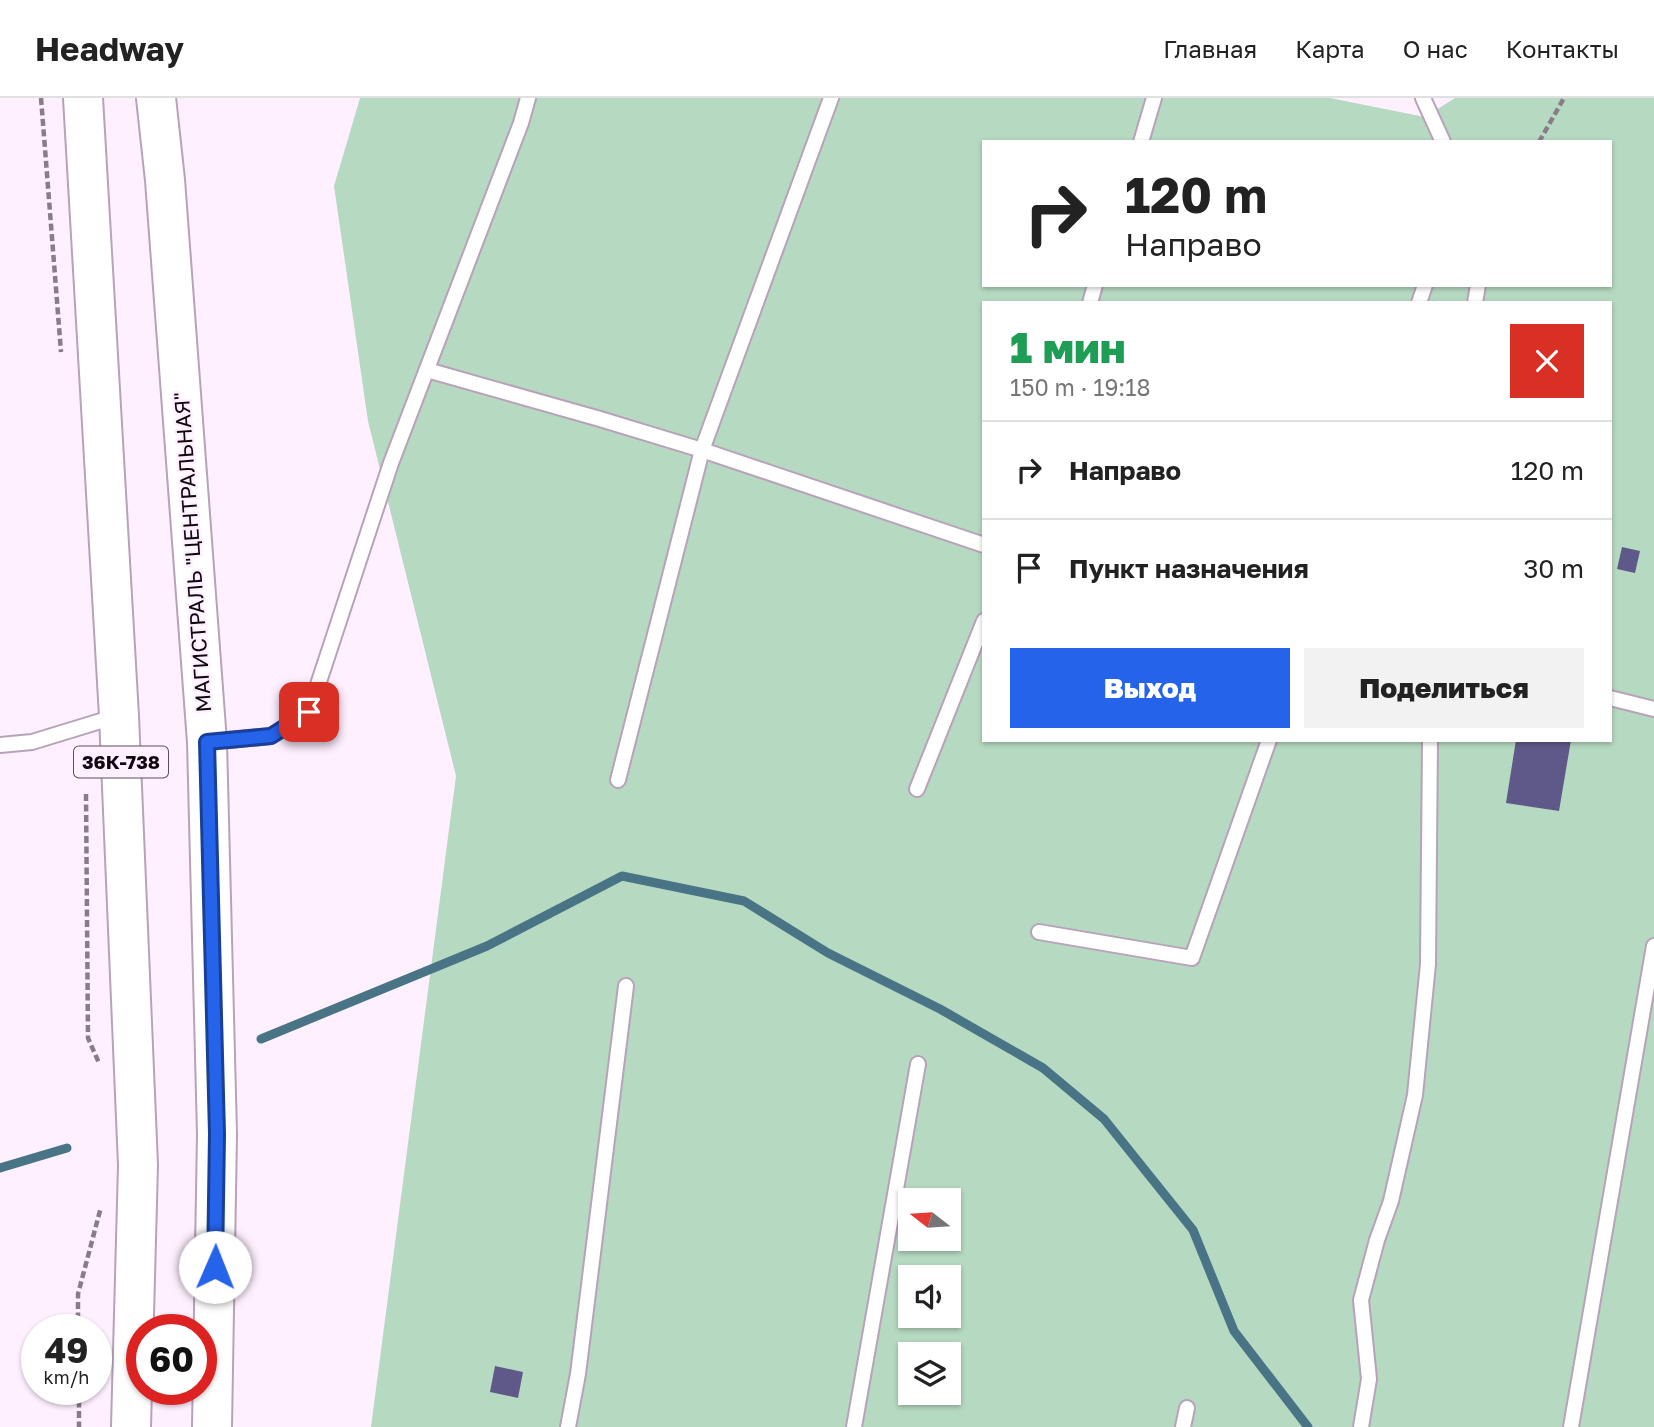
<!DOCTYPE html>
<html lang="ru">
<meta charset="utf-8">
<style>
:root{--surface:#fff;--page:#f2f2f2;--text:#222;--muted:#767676;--line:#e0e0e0;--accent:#2563eb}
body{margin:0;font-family:"Golos Text",sans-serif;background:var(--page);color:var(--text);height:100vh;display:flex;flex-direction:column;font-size:26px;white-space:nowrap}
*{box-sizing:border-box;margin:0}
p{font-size:23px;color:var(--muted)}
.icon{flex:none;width:38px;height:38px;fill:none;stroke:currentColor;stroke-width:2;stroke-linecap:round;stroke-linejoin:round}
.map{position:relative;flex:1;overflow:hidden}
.details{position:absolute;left:982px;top:203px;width:630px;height:441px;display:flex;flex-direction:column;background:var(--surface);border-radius:0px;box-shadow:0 2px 5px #0004}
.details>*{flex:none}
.banner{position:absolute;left:982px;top:42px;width:630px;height:147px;border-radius:0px;box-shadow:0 2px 5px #0004;background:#fff;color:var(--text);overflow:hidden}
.needle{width:46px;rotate:287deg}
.controls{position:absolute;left:898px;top:1090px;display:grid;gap:14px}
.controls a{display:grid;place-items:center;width:63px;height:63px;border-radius:0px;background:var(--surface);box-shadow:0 2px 5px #0004;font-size:35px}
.speed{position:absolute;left:21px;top:1216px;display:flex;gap:14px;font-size:35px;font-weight:700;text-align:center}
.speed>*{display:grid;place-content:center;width:91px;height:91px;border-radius:50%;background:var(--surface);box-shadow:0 2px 5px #0004;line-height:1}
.speed small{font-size:18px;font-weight:400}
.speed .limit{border:10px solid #d22;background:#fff;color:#111}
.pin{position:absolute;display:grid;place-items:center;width:60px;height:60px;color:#fff;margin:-30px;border-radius:14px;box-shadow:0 4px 10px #0006}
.me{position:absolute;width:77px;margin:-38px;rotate:1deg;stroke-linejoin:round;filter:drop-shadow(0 0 5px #0008)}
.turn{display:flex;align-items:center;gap:24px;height:147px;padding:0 28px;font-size:32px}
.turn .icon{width:91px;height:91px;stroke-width:2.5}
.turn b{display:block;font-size:49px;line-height:60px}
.round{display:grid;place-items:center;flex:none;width:74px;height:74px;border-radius:0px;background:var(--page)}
.headline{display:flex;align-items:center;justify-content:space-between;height:119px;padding:0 28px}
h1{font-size:42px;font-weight:800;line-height:52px;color:#1e9e55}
.button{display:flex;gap:14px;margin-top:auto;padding:14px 28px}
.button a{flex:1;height:80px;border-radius:0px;background:var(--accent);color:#fff;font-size:28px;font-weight:800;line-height:80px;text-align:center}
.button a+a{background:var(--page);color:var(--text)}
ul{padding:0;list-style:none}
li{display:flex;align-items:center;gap:21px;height:98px;padding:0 28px;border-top:2px solid var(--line)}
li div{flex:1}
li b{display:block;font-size:26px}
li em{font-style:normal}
header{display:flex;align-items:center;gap:42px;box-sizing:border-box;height:98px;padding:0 35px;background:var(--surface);border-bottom:2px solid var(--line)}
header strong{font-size:33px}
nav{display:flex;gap:38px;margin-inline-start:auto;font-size:24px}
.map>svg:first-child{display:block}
</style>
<header>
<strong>Headway</strong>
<nav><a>Главная</a><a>Карта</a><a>О нас</a><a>Контакты</a></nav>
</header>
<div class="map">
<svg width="1654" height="1329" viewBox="0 0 1654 1329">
<rect width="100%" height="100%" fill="#fff0ff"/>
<!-- green -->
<path fill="#b6d9c1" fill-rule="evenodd" d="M 360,0 L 1330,0 L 1425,19 L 1455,0 L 1654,0 L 1654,1329 L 371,1329 L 456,678 L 368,323 L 334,88 ZM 984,44 L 1610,44 L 1610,187 L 984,187 ZM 984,205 L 1610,205 L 1610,642 L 984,642 ZM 910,1102 L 948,1102 L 948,1141 L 910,1141 ZM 910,1180 L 948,1180 L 948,1218 L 910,1218 ZM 910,1256 L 948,1256 L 948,1295 L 910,1295 Z"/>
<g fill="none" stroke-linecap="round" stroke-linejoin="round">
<!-- stream -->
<g stroke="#487486" stroke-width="9">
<polyline points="261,941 487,848 622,778 744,803 828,855 940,911 1043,970 1104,1021 1193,1132 1234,1233 1308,1329"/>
<polyline points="0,1070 67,1050"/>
</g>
</g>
<!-- building -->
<g fill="#5f5989">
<polygon points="1622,449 1640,453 1635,475 1617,471"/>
<polygon points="1516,642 1571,642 1559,713 1506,705"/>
<polygon points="495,1268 523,1274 518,1300 490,1294"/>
</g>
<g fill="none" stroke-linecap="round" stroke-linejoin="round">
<defs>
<g id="service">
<polyline points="1423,0 1443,44"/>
<polyline points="1141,44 1154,0"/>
<polyline points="1090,205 1095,187"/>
<polyline points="1419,205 1425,187"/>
<polyline points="1475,205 1478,187"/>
<polyline points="427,272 600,321 702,352 984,447"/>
<polyline points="1610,600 1654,611"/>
<polyline points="208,644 271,638 309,614 391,365 521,25 528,0"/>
<polyline points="0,647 32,644 117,618"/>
<polyline points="618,682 702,352 831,0"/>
<polyline points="917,691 984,523"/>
<polyline points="1039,834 1192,860 1269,642"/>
<polyline points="568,1329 578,1276 626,888"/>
<polyline points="854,1329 918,966"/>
<polyline points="1183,1329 1187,1310"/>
<polyline points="1361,1329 1369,1281 1361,1202 1377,1142 1391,1103 1415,997 1428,866 1430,642"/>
<polyline points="1571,1329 1654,848"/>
</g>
<g id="primary">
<polyline points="83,0 119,618 138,1067 131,1329"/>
<polyline points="156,0 165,82 207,644 217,1036 212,1329"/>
</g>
</defs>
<!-- service casing -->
<use href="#service" stroke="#b8a2b9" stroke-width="18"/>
<!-- primary casing -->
<use href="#primary" stroke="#b8a2b9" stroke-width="42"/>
<!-- path -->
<g stroke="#887c88" stroke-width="4.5" stroke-dasharray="7 3.5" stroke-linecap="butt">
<polyline points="41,0 61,254"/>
<polyline points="1539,44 1564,0"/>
<polyline points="86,696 88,940 99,965"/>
<polyline points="78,1232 78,1196 101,1109"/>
<polyline points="79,1292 79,1329"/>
</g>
<!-- service -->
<use href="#service" stroke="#fff" stroke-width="14"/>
<!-- primary -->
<use href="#primary" stroke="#fff" stroke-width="38"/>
</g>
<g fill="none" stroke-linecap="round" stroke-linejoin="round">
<defs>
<polyline id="route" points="215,1169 217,1036 207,644 271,638 309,614"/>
</defs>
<!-- route casing -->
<use href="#route" stroke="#184099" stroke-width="18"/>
<!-- route -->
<use href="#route" stroke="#2563eb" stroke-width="12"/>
</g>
<g text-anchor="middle" stroke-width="5" stroke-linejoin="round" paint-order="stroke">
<!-- shield labels -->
<rect fill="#fff0ff" stroke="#584e58" stroke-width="2" x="74" y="648.5" width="94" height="31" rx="5"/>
<g font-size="19" font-weight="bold" fill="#100810">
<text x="121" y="671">36К-738</text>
</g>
<!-- street labels -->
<g font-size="21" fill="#100810" stroke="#fff0ff">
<text transform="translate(193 454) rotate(-94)" y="7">МАГИСТРАЛЬ "ЦЕНТРАЛЬНАЯ"</text>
</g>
</g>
</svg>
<div class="controls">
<a><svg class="needle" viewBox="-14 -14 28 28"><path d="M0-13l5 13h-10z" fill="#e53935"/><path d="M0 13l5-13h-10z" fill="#767676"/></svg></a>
<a><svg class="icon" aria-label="sound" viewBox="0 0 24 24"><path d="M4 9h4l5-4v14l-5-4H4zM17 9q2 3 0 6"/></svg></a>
<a><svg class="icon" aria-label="layers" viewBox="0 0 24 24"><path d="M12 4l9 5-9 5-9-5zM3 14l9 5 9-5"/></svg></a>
</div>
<div class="speed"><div>49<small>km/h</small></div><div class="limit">60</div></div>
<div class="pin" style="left:309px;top:614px;background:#d93025"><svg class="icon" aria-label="arrive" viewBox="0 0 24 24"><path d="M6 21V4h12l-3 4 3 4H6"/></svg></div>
<svg class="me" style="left:215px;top:1169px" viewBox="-20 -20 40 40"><circle r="19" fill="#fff"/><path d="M0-13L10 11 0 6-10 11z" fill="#2563eb"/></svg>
<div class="banner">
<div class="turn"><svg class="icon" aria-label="right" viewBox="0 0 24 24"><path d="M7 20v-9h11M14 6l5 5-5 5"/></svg><div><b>120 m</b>Направо</div></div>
</div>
<section class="details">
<div class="headline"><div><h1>1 мин</h1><p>150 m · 19:18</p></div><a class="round" style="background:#d93025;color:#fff"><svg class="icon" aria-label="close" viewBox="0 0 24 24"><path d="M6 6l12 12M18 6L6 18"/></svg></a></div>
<ul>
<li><svg class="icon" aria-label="right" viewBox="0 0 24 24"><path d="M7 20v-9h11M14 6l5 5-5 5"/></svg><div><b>Направо</b></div><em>120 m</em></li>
<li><svg class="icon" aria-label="arrive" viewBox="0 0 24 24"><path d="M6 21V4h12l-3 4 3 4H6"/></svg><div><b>Пункт назначения</b></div><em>30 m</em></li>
</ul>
<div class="button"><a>Выход</a><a>Поделиться</a></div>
</section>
</div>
